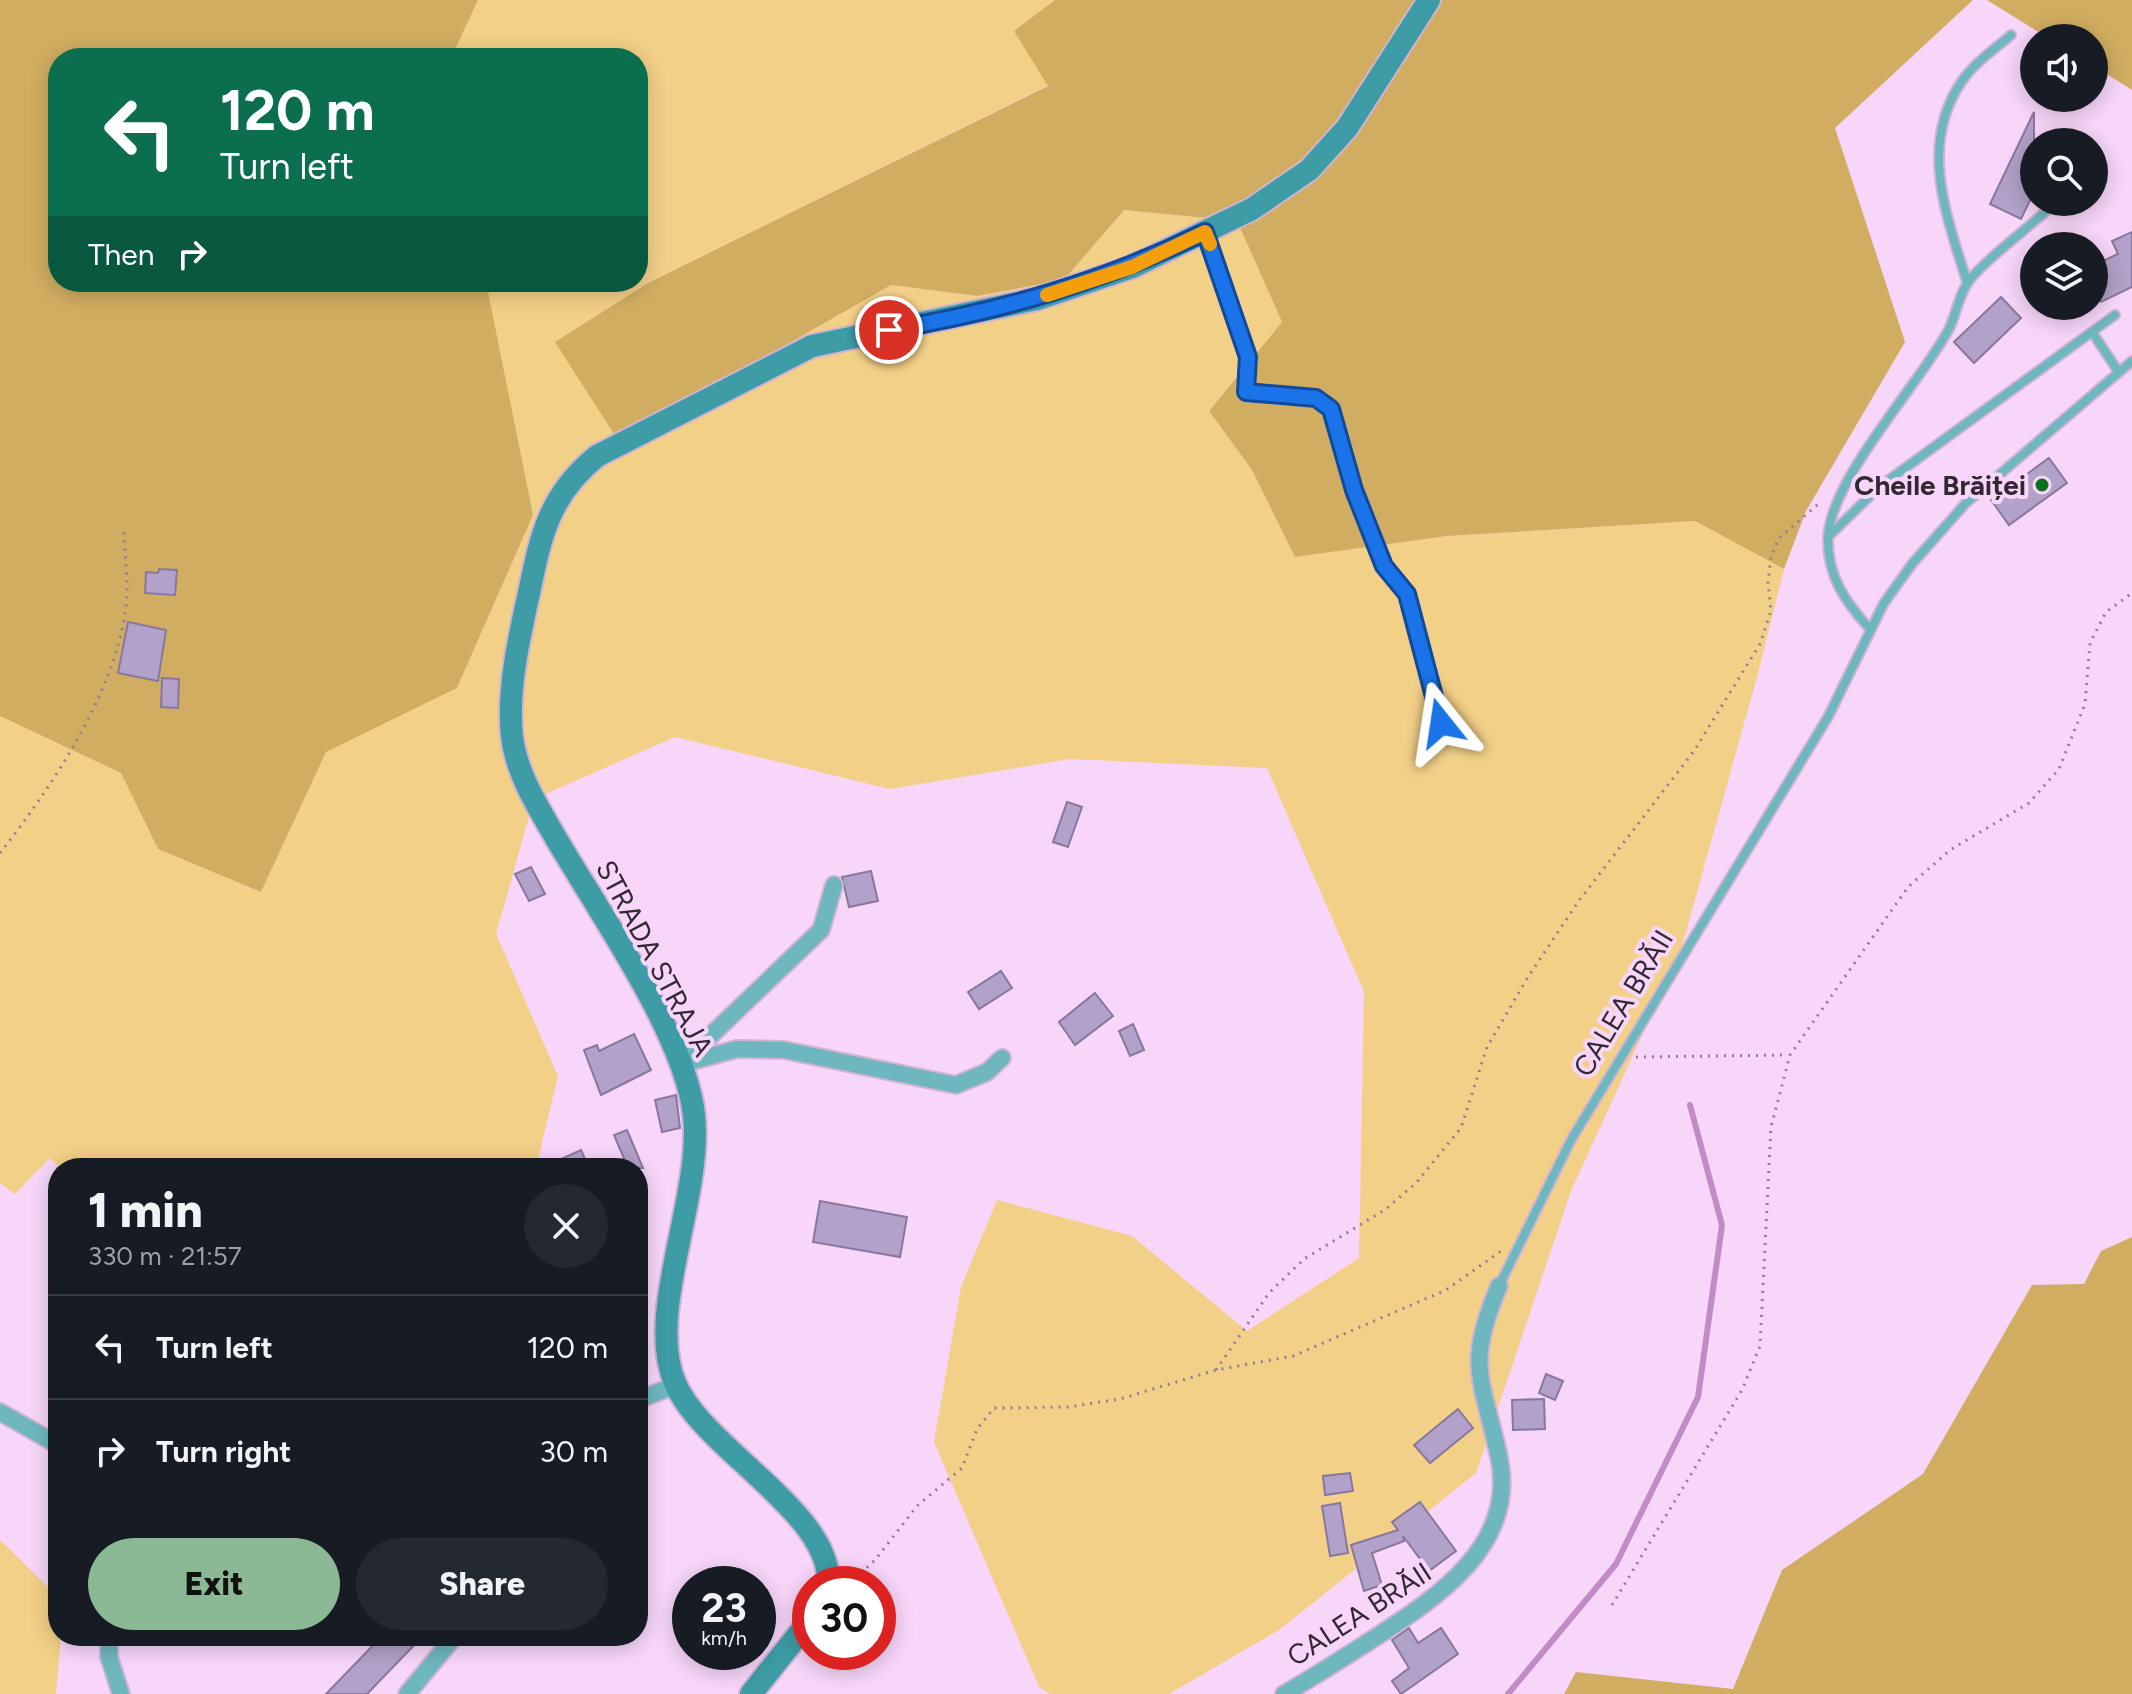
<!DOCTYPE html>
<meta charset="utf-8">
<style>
:root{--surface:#171b24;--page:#242831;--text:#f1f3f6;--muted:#9ea1a6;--line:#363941;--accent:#8bb895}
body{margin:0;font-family:Figtree,sans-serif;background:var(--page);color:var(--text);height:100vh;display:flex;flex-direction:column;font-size:30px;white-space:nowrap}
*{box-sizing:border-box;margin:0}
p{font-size:26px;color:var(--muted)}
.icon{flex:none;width:44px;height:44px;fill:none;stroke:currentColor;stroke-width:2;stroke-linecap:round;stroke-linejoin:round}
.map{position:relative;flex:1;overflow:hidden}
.details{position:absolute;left:48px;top:1158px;width:600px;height:488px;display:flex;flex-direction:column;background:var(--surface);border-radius:32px;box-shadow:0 4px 20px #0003}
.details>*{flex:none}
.banner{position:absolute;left:48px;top:48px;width:600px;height:244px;border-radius:32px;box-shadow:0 4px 20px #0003;background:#0b6e4f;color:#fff;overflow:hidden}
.buttons{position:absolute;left:2020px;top:24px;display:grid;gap:16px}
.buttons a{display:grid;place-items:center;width:88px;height:88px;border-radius:50%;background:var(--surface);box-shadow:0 4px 20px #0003;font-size:40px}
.speed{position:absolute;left:672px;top:1566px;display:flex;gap:16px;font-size:40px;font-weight:700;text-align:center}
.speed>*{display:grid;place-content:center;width:104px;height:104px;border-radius:50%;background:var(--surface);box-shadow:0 4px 20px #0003;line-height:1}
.speed small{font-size:20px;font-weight:400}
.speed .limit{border:12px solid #d22;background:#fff;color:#111}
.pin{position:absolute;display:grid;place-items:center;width:68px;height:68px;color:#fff;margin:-34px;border:4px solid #fff;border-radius:50%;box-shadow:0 2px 8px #0007}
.me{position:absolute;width:88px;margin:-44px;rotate:345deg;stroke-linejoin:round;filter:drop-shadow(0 0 6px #0008)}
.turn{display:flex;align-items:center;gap:28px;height:168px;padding:0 40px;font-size:36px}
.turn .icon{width:104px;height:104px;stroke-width:2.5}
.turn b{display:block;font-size:56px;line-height:68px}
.then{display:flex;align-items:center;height:76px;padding:0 40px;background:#0003;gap:16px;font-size:30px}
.round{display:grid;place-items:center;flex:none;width:84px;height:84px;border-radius:42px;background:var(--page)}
.overview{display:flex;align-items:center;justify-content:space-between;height:136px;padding:0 40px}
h1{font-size:48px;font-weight:800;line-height:60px}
.action{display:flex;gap:16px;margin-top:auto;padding:16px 40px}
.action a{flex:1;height:92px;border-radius:48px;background:var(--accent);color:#111;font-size:32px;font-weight:800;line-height:92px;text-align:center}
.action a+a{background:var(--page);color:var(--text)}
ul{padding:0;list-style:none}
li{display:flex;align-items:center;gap:24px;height:104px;padding:0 40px;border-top:2px solid var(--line)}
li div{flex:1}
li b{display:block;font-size:30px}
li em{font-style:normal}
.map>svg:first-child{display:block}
</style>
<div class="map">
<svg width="2132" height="1694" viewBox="0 0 2132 1694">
<rect width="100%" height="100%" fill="#f7d6f9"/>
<!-- green -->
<g fill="#f3d088">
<polygon points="478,0 1055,0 1014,31 1049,85 648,283 723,381 891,285 977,296 1064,280 1124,210 1237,221 1282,322 1209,411 1252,470 1295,557 1447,536 1695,521 1784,569 1757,677 1681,950 1571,1191 1476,1473 1279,1630 1169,1694 1050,1694 1039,1687 934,1442 961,1287 997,1200 1132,1236 1247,1331 1359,1258 1364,992 1267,768 1070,759 890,789 675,737 534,799 496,934 558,1076 536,1168 60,1168 50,1158 15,1194 0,1183 0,716 121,773 158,849 261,892 326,752 457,688 533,515 485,282 638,282 638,58 451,58"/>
<polygon points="0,1540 58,1597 58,1636 61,1636 56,1694 0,1694"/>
</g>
<!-- forest -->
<g fill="#d0ad61">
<polygon points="0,0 478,0 451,58 58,58 58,282 486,282 533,515 457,688 326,752 261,892 158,849 121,773 0,716"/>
<polygon points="1055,0 1973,0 1835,128 1905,342 1806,511 1784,569 1695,521 1447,536 1295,557 1252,470 1209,411 1282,322 1237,221 1124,210 1064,280 977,296 891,285 723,381 614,434 555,342 648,283 1048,86 1014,31"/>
<polygon points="1987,0 2132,0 2132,90 2094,66 2094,38 2048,38"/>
<polygon points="2132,1237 2132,1694 1564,1694 1576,1672 1733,1689 1782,1570 1923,1474 2032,1285 2084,1284 2101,1251"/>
</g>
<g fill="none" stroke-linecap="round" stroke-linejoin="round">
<!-- stream -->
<polyline stroke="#c38bc6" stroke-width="6" points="1508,1694 1616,1564 1698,1397 1722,1225 1690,1105"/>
</g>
<!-- building -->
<g fill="#b2a1c8" stroke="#88789d" stroke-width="2">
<polygon points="2034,112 2034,192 2021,219 1990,204"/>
<polygon points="2132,232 2132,287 2101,302 2094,286 2094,265 2118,254 2112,241"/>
<polygon points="2001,297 2021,318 1974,363 1954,342"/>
<polygon points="2049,458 2067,483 2009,525 1991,500"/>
<polygon points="159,569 177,570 175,595 145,593 146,572 158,573"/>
<polygon points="128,622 166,630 158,681 118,673"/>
<polygon points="162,678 179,679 178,708 161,707"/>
<polygon points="1067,802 1082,807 1068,847 1053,842"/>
<polygon points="531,867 545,894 529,901 515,874"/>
<polygon points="871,871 878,901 849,907 842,877"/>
<polygon points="1001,971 1012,988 979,1009 968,992"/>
<polygon points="1095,993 1113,1016 1075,1045 1059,1022"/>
<polygon points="1133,1024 1144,1050 1130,1056 1119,1031"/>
<polygon points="634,1034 651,1070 601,1095 584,1050 597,1045 599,1051"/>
<polygon points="676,1095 680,1128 662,1132 655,1100"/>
<polygon points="627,1130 643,1168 628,1168 614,1135"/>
<polygon points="581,1150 589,1168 541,1168"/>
<polygon points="820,1201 907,1217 900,1257 813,1242"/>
<polygon points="1546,1374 1563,1381 1555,1400 1539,1393"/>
<polygon points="1544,1399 1545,1429 1513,1430 1512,1400"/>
<polygon points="1458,1409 1473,1428 1430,1463 1414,1445"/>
<polygon points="1350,1473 1353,1491 1325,1495 1323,1476"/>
<polygon points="1420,1502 1456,1551 1429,1571 1403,1536 1404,1541 1372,1553 1382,1585 1364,1591 1351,1545 1398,1530 1392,1522"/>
<polygon points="1340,1503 1348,1553 1330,1556 1322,1506"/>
<polygon points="1409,1628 1418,1643 1441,1628 1458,1654 1401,1694 1392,1681 1409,1668 1392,1640"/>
<polygon points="382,1636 423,1636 367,1694 326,1694"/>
</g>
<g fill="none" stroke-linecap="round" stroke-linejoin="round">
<defs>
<g id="lane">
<path d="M 1967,282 C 1947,217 1918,145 1962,81 C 1974,63 1995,49 2011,35"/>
<polyline points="2092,332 2118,371"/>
<polyline points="1828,537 1879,487 2115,315"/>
<path d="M 1870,629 C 1846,603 1827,576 1828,538 C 1830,479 1920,384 1949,329 C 1956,315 1958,298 1967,284 C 1978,265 2036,222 2056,202"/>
<polyline points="1499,1286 1571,1140 1828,717 1884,603 1912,564 1965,504 2132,361"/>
</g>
<g id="street">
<polyline points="1205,232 1248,357 1246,392 1316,398 1331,409 1354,490 1384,566 1407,594 1441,723"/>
<polyline points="685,1060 821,930 834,885"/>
<polyline points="681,1064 737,1049 784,1050 956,1085 987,1072 1002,1058"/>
<polyline points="638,1400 676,1385"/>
<polyline points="0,1412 58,1445"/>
<polyline points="109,1636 109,1657 121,1694"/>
<polyline points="407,1694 455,1636"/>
<path d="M 1284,1694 C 1314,1677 1343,1658 1373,1639 C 1436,1598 1518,1546 1499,1457 C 1482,1378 1465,1366 1499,1286"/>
</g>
<g id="secondary">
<path d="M 828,1584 C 833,1513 702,1448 675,1383 C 645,1312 703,1197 694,1115 C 685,1034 599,912 557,840 C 538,807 517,775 512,737 C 507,690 519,638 529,593 C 541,535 549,495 597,456 L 812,346 L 1037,299 L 1132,267 L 1252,209 L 1309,170 L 1347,128 L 1429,0"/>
<polyline points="751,1694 810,1620"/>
</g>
</defs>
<!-- lane casing -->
<use href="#lane" stroke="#d0b3d1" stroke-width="12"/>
<!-- street casing -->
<use href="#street" stroke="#d0b3d1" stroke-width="20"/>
<!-- secondary casing -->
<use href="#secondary" stroke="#d0b3d1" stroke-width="26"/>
<!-- path -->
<g stroke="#937d94" stroke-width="3" stroke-dasharray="2 6" stroke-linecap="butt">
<path d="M 0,853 C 51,788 112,697 125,614 C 130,587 124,555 124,528"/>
<polyline points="1636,1057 1788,1055"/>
<polyline points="1216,1370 1269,1293 1304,1259 1386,1209 1416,1183 1461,1128 1487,1047 1528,977 1578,902 1694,751 1760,644 1771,611 1768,582 1771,557 1779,538 1822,501"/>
<polyline points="849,1584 875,1560 917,1506 962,1468 977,1429 994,1408 1068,1407 1120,1399 1216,1370 1293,1356 1446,1290 1501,1251"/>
<polyline points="1612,1605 1742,1390 1760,1346 1771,1127 1790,1055 1908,887 1950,850 2029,803 2059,769 2085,704 2090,643 2106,612 2132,593"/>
</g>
<!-- lane -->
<use href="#lane" stroke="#6eb7bf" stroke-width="8"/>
<!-- street -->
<use href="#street" stroke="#6eb7bf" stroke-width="16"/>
<!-- secondary -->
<use href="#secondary" stroke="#3d9ca6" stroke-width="22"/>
</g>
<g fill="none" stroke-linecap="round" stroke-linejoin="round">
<defs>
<path id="route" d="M 889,330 C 1002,311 1102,282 1205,232 L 1248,357 L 1246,392 L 1316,398 L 1331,409 L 1354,490 L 1384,566 L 1407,594 L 1441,723"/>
</defs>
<!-- route casing -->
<use href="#route" stroke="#114b97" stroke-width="20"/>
<!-- route -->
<use href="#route" stroke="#1a73e8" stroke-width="14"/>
<!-- slow -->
<polyline stroke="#f59e0b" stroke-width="14" points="1047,295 1132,267 1205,232 1210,244"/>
</g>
<!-- markers -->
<circle fill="#0e701f" stroke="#f7d6f9" stroke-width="3" cx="2042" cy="485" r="8"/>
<g text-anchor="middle" stroke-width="8" stroke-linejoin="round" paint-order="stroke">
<!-- poi labels -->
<g font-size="28" font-weight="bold" fill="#332733" stroke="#f7d6f9" text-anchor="end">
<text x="2026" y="495">Cheile Brăiței</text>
</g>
<!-- street labels -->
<g font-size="28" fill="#332733" stroke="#f7d6f9">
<text transform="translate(655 958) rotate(62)" y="10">STRADA STRAJA</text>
<text transform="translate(1623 1003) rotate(-59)" y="10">CALEA BRĂII</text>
<text transform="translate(1359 1614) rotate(-33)" y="10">CALEA BRĂII</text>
</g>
</g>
</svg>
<div class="buttons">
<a><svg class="icon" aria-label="sound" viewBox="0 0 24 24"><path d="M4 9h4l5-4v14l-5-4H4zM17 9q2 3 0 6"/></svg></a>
<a><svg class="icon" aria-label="search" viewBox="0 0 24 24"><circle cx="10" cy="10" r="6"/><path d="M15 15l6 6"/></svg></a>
<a><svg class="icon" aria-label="layers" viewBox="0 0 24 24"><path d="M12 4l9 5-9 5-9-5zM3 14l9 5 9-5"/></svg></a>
</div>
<div class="speed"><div>23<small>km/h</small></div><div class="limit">30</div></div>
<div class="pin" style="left:889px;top:330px;background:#d93025"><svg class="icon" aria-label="arrive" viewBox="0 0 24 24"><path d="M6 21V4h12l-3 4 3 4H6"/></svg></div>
<svg class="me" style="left:1441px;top:723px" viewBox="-20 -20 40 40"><path d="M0-17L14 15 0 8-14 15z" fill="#1a73e8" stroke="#fff" stroke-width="4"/></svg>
<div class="banner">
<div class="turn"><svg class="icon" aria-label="left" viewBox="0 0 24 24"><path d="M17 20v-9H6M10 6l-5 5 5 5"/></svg><div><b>120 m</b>Turn left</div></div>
<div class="then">Then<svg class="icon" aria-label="right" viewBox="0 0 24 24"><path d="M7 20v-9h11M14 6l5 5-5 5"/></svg></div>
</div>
<section class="details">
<div class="overview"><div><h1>1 min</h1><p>330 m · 21:57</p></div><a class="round"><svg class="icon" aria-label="close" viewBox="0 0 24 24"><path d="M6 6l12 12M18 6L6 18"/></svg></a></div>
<ul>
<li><svg class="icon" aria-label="left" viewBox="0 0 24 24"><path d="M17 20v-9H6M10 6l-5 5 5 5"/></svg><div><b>Turn left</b></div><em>120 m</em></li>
<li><svg class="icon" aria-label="right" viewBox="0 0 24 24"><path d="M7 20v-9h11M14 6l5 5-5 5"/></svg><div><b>Turn right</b></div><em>30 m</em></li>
</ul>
<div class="action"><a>Exit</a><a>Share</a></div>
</section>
</div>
